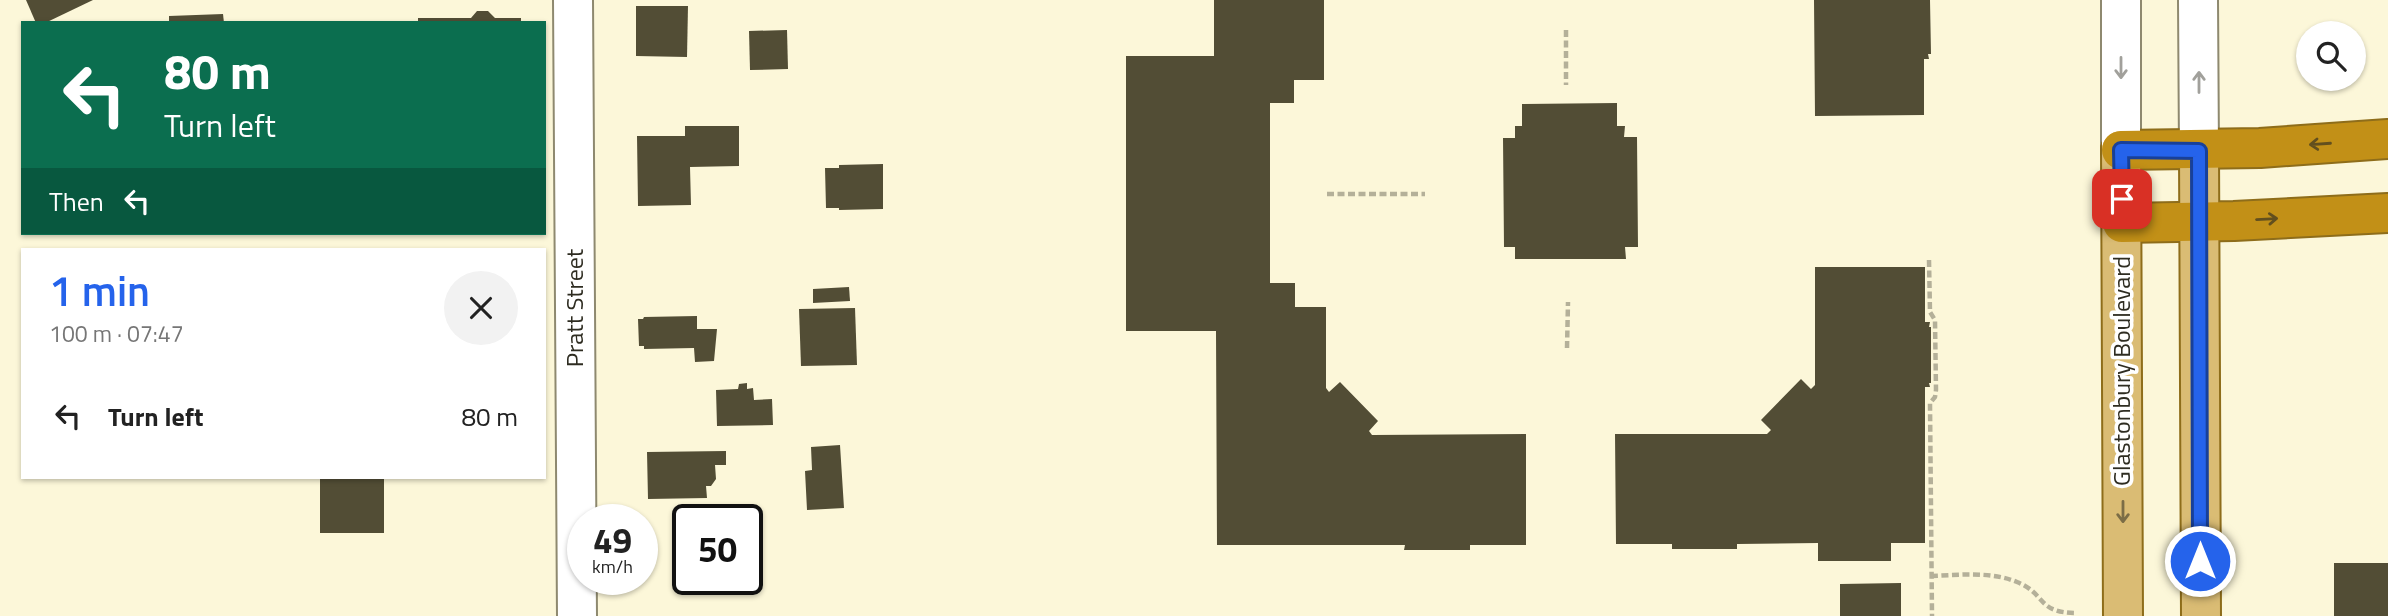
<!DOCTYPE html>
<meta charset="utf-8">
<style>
:root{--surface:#fff;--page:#f2f2f2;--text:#222;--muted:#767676;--accent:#2563eb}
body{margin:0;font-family:"Titillium Web",sans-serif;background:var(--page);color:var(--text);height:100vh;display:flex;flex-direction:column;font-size:26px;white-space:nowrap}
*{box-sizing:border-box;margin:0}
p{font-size:23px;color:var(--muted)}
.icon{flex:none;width:38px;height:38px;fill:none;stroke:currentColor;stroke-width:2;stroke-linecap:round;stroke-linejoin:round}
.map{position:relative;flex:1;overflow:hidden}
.drawer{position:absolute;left:21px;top:248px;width:525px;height:231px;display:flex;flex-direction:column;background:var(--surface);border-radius:0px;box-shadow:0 2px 5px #0004}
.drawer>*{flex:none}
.guide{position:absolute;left:21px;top:21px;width:525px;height:214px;border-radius:0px;box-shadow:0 2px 5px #0004;background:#0b6e4f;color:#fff;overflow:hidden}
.buttons{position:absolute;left:2296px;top:21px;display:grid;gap:14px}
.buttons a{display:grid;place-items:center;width:70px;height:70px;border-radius:50%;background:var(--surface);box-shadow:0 2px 5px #0004;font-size:35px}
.speed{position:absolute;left:567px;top:504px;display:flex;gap:14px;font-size:35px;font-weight:700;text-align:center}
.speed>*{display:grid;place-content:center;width:91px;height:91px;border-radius:50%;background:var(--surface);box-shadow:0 2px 5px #0004;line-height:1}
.speed small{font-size:18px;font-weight:400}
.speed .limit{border:4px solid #111;border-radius:10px;background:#fff;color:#111}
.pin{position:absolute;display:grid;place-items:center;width:60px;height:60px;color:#fff;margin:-30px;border-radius:14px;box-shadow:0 4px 10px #0006}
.me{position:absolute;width:77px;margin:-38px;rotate:0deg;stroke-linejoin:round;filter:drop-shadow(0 0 5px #0008)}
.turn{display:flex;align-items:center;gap:24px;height:147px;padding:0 28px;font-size:32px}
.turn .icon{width:91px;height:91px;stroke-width:2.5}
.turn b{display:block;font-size:49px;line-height:60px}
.then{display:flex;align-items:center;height:66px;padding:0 28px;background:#0003;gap:14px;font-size:26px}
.round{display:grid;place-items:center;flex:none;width:74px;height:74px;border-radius:37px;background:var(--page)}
.overview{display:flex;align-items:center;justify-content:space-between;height:119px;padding:0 28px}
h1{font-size:42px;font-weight:600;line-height:52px;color:var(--accent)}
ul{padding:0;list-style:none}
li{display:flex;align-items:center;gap:21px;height:98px;padding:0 28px}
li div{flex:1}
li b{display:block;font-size:26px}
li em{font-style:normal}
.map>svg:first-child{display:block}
</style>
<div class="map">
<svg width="2388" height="616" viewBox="0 0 2388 616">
<rect width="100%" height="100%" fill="#fcf7d9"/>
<!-- building -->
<g fill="#524d35">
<polygon points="26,0 93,0 45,23 36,23"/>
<polygon points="1214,0 1324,0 1324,80 1294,80 1294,103 1270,103 1270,283 1295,283 1295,307 1326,307 1326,388 1329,392 1340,382 1378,421 1369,431 1372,435 1526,434 1526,545 1470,545 1470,550 1404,550 1405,545 1217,545 1216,331 1126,331 1126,56 1214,56"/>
<polygon points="1814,0 1930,0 1931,54 1928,54 1929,59 1924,59 1924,115 1815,116"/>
<polygon points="636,6 688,6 687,57 636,56"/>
<polygon points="477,11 488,11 495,18 521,18 521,23 418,23 418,18 471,18"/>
<polygon points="223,14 224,23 169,23 169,16"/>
<polygon points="787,30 788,69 750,70 749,31"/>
<polygon points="1617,103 1617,126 1625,126 1624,137 1637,137 1638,247 1625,247 1626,259 1515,259 1515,247 1504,247 1503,138 1515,138 1515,126 1522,126 1522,104"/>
<polygon points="685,126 739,126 739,166 690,167 691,205 638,206 637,136 685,136"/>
<polygon points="883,164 883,209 839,210 839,208 826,208 825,168 839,168 839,165"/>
<polygon points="1815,267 1925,267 1925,322 1930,322 1929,327 1931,327 1931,383 1929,383 1930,387 1925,387 1925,543 1891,543 1891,561 1818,561 1818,543 1737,544 1737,549 1672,549 1672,544 1616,544 1615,434 1767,434 1771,430 1761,420 1801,379 1811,389 1815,385"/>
<polygon points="849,287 850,301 813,303 813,289"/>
<polygon points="855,308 857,365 801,366 799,309"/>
<polygon points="697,316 697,329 717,329 714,361 695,362 694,348 644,349 644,346 639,346 638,319 643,319 644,317"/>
<polygon points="747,383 747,389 753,388 754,400 772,399 773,425 717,426 716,390 738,389 739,384"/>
<polygon points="840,445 844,508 807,510 805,471 812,470 811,447"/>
<polygon points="726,451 726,465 715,465 716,479 711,486 706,486 707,498 648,499 647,452"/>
<rect x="320" y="478" width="64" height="55"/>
<rect x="2334" y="563" width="54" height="53"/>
<polygon points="1901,583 1901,616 1840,616 1840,584"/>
</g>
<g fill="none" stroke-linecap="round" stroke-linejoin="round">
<defs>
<g id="minor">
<polyline points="573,0 577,616"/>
<polyline points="2121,0 2121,150"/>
<polyline points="2198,0 2199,151"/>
</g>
<g id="major">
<polyline points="2121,150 2123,616"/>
<polyline points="2199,151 2201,616"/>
</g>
<g id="highway">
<polyline points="2121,150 2260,148 2388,139"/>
<polyline points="2122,223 2234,221 2388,213"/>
</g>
</defs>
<!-- minor casing -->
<use href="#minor" stroke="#8e896f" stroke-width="42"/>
<!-- major casing -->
<use href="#major" stroke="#8e6d1a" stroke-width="42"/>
<!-- highway casing -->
<use href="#highway" stroke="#8e6d1a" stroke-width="42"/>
<!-- path -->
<g stroke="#b4b099" stroke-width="4.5" stroke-dasharray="7 3.5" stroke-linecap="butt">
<polyline points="1566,30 1566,85"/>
<polyline points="1327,194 1425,194"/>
<polyline points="1929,260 1930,312 1935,320 1936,390 1935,397 1930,403 1932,616"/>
<polyline points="1567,348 1568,302"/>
<path d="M 1931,576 C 1959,575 1990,571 2017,582 C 2047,594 2036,613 2077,613"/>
</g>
<!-- minor -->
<use href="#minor" stroke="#fff" stroke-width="38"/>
<!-- major -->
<use href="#major" stroke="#dabc74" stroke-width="38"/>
<!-- highway -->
<use href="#highway" stroke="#c29017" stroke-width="38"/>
</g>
<!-- one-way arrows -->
<defs><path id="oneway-shaft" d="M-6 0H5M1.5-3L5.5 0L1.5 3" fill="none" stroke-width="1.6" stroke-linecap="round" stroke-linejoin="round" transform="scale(1.75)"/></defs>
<g stroke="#a1a09b">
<use href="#oneway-shaft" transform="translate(2121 68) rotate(90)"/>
<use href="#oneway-shaft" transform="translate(2199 82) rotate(-90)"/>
</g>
<g stroke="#624f1e">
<use href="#oneway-shaft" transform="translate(2320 144) rotate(176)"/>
<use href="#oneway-shaft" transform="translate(2267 219) rotate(-3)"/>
</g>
<use stroke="#7b6d46" href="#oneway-shaft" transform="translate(2123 512) rotate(90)"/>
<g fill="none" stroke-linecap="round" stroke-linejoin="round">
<defs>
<polyline id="route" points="2122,199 2121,150 2199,151 2200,561"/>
</defs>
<!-- route casing -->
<use href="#route" stroke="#184099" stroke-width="18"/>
<!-- route -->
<use href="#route" stroke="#2563eb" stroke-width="12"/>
</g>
<g text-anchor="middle" stroke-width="7" stroke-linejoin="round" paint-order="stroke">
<!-- street labels -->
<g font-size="24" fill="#2e2c21" stroke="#fff">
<text transform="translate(575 308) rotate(-90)" y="8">Pratt Street</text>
<text transform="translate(2122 371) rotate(-90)" y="8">Glastonbury Boulevard</text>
</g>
</g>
</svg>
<div class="buttons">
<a><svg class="icon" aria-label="search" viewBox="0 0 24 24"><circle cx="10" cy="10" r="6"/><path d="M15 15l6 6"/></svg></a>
</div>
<div class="speed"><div>49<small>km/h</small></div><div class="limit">50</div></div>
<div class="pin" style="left:2122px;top:199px;background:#d93025"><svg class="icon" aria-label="arrive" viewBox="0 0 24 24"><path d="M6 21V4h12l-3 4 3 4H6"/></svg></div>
<svg class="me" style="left:2200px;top:561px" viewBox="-20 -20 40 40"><circle r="17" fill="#2563eb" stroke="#fff" stroke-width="3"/><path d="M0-11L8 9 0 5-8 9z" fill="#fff"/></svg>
<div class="guide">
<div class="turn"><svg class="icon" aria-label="left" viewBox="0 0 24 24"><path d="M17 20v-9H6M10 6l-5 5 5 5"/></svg><div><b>80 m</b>Turn left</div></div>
<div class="then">Then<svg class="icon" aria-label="left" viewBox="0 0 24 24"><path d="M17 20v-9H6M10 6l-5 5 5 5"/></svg></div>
</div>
<section class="drawer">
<div class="overview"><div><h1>1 min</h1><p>100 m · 07:47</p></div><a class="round"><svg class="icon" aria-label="close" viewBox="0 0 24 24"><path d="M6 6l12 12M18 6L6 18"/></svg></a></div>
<ul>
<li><svg class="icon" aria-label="left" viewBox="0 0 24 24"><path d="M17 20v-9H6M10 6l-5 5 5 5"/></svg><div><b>Turn left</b></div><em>80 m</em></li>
</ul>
</section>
</div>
